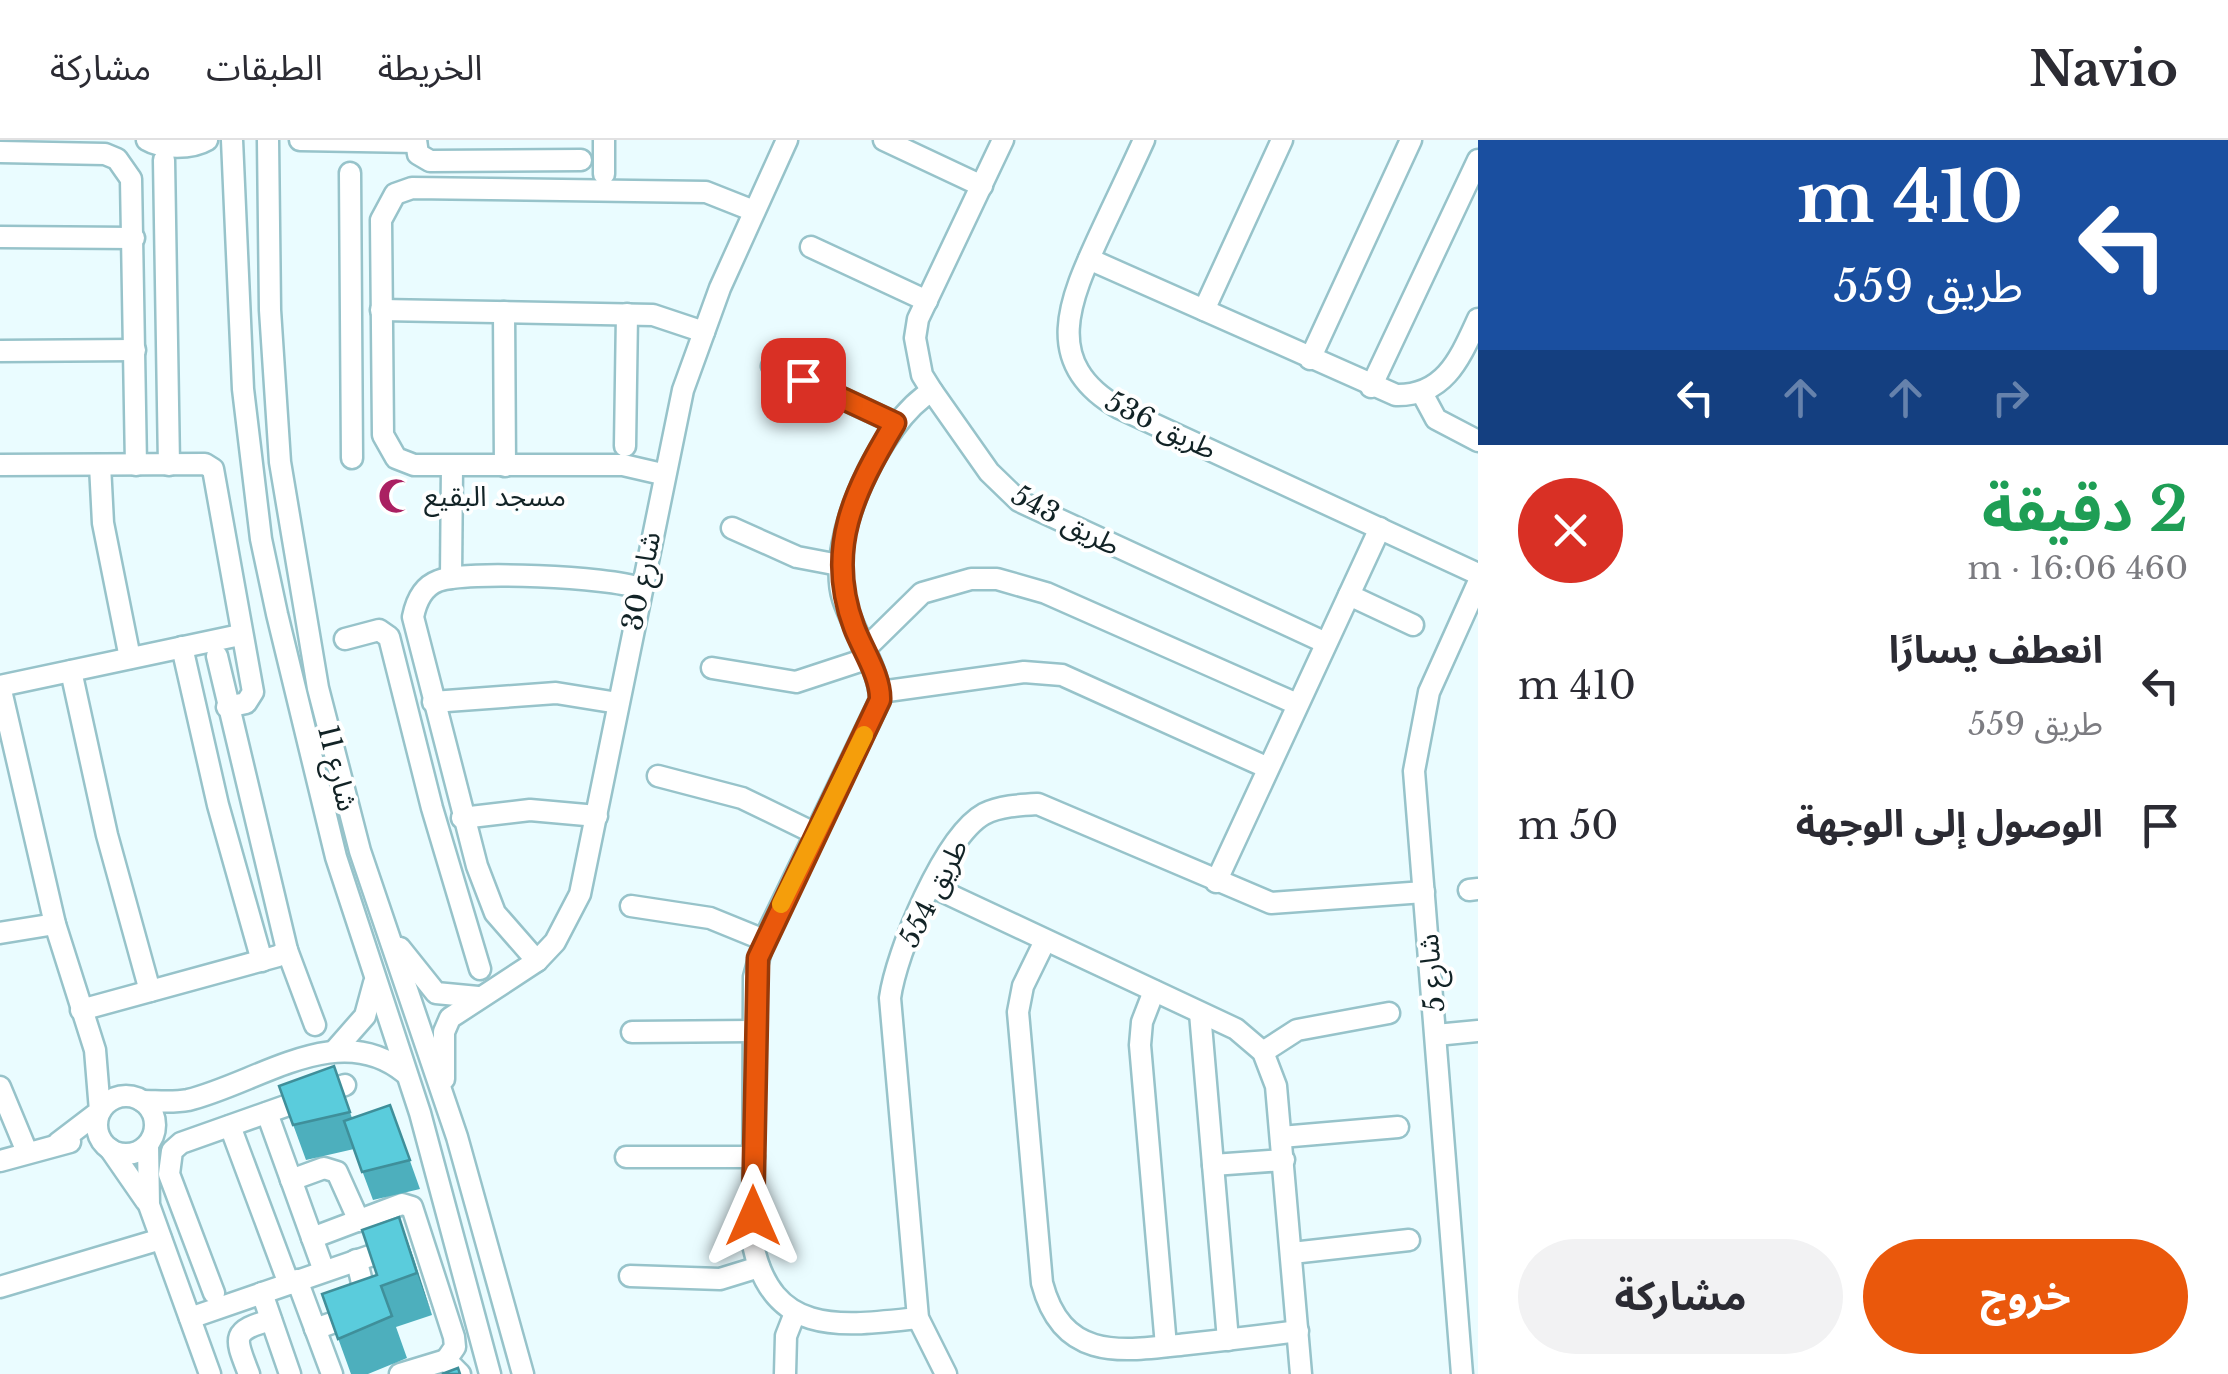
<!DOCTYPE html>
<html lang="ar">
<meta charset="utf-8">
<style>
:root{--surface:#fff;--page:#f2f2f3;--text:#2b2b33;--muted:#7c7c81;--line:#e1e1e2;--accent:#ea580c}
body{margin:0;font-family:"Libre Baskerville","Noto Sans Arabic",serif;background:var(--page);color:var(--text);direction:rtl;height:100vh;display:flex;flex-direction:column;font-size:38px;white-space:nowrap}
*{box-sizing:border-box;margin:0}
p{font-size:32px;color:var(--muted)}
.icon{flex:none;width:55px;height:55px;fill:none;stroke:currentColor;stroke-width:2;stroke-linecap:round;stroke-linejoin:round}
.map{position:relative;flex:1;overflow:hidden;direction:ltr}
.panel{display:flex;flex-direction:column;background:var(--surface);width:750px}
.panel>*{flex:none}
.top-card{background:#1a4fa0;color:#fff;overflow:hidden}
.pin{position:absolute;display:grid;place-items:center;width:85px;height:85px;color:#fff;margin:-42px;border-radius:20px;box-shadow:0 5px 15px #0006}
.me{position:absolute;width:110px;margin:-55px;rotate:0deg;stroke-linejoin:round;filter:drop-shadow(0 0 8px #0008)}
.turn{display:flex;align-items:center;gap:35px;height:210px;padding:0 40px;font-size:45px}
.turn .icon{width:130px;height:130px;stroke-width:2.5}
.turn b{display:block;font-size:70px;line-height:85px}
.lanes{display:flex;align-items:center;height:95px;padding:0 40px;background:#0003;justify-content:center;gap:50px;direction:ltr}
.lanes .off{opacity:.35}
.round{display:grid;place-items:center;flex:none;width:105px;height:105px;border-radius:52px;background:var(--page)}
.overview{display:flex;align-items:center;justify-content:space-between;height:170px;padding:0 40px}
h1{font-size:60px;font-weight:700;line-height:75px;color:#1e9e55}
.button{display:flex;gap:20px;margin-top:auto;padding:20px 40px}
.button a{flex:1;height:115px;border-radius:60px;background:var(--accent);color:#fff;font-size:40px;font-weight:700;line-height:115px;text-align:center}
.button a+a{background:var(--page);color:var(--text)}
ul{padding:0;list-style:none}
li{display:flex;align-items:center;gap:30px;height:140px;padding:0 40px}
li div{flex:1}
li b{display:block;font-size:38px}
li em{font-style:normal}
header{display:flex;align-items:center;gap:60px;box-sizing:border-box;height:140px;padding:0 50px;background:var(--surface);border-bottom:2px solid var(--line)}
header strong{font-size:48px}
nav{display:flex;gap:55px;margin-inline-start:auto;font-size:35px}
main{display:flex;flex:1;min-height:0}
.map>svg:first-child{display:block}
</style>
<header>
<strong>Navio</strong>
<nav><a>الخريطة</a><a>الطبقات</a><a>مشاركة</a></nav>
</header>
<main>
<section class="panel">
<div class="top-card">
<div class="turn"><svg class="icon" aria-label="left" viewBox="0 0 24 24"><path d="M17 20v-9H6M10 6l-5 5 5 5"/></svg><div><b>410 m</b>طريق 559</div></div>
<div class="lanes"><svg class="icon" aria-label="left" viewBox="0 0 24 24"><path d="M17 20v-9H6M10 6l-5 5 5 5"/></svg><svg class="icon off" aria-label="ahead" viewBox="0 0 24 24"><path d="M12 20V5M6 11l6-6 6 6"/></svg><svg class="icon off" aria-label="ahead" viewBox="0 0 24 24"><path d="M12 20V5M6 11l6-6 6 6"/></svg><svg class="icon off" aria-label="right" viewBox="0 0 24 24"><path d="M7 20v-9h11M14 6l5 5-5 5"/></svg></div>
</div>
<div class="overview"><div><h1>2 دقيقة</h1><p>460 m · 16:06</p></div><a class="round" style="background:#d93025;color:#fff"><svg class="icon" aria-label="close" viewBox="0 0 24 24"><path d="M6 6l12 12M18 6L6 18"/></svg></a></div>
<ul>
<li><svg class="icon" aria-label="left" viewBox="0 0 24 24"><path d="M17 20v-9H6M10 6l-5 5 5 5"/></svg><div><b>انعطف يسارًا</b><p>طريق 559</p></div><em>410 m</em></li>
<li><svg class="icon" aria-label="arrive" viewBox="0 0 24 24"><path d="M6 21V4h12l-3 4 3 4H6"/></svg><div><b>الوصول إلى الوجهة</b></div><em>50 m</em></li>
</ul>
<div class="button"><a>خروج</a><a>مشاركة</a></div>
</section>
<div class="map">
<svg width="1478" height="1234" viewBox="0 0 1478 1234">
<rect width="100%" height="100%" fill="#eafcff"/>
<g fill="none" stroke-linecap="round" stroke-linejoin="round">
<defs>
<g id="minor">
<path d="M 147,0 C 162,9 192,9 207,0"/>
<polyline points="232,0 243,249 261,399 277,474 336,717 420,973 490,1234"/>
<polyline points="268,0 270,170 280,322 318,548 360,711 457,997 523,1234"/>
<polyline points="300,0 416,2"/>
<polyline points="416,0 418,14 430,21 581,20"/>
<polyline points="604,0 604,34"/>
<polyline points="884,0 982,46"/>
<polyline points="1003,0 918,179 915,198 922,235 932,251 989,332 1019,361 1326,503"/>
<path d="M 1144,0 C 1130,31 1115,62 1101,92 C 1070,159 1040,223 1119,268 L 1478,434"/>
<polyline points="0,12 105,14 117,19 131,39 136,325"/>
<polyline points="164,20 169,325"/>
<polyline points="350,33 352,318"/>
<polyline points="0,97 134,98"/>
<polyline points="811,107 927,161"/>
<path d="M 1089,119 L 1396,255 C 1445,256 1460,218 1478,179"/>
<polyline points="381,170 653,175 704,192"/>
<polyline points="1204,170 1282,0"/>
<polyline points="504,172 505,326"/>
<polyline points="0,211 135,210"/>
<polyline points="1310,219 1411,0"/>
<polyline points="772,226 895,283"/>
<polyline points="1371,247 1478,20"/>
<polyline points="1422,253 1436,279 1478,301"/>
<polyline points="625,306 627,174"/>
<polyline points="0,325 205,324 213,329 253,552 246,563 227,567"/>
<polyline points="100,325 103,383 130,518"/>
<polyline points="662,334 623,325 414,325 396,318 383,295 381,80 395,54 412,48 706,52 754,71"/>
<polyline points="732,388 797,417 839,425"/>
<polyline points="451,438 452,326"/>
<polyline points="1349,455 1413,485"/>
<polyline points="345,499 379,490 389,497 432,668 480,829"/>
<polyline points="182,507 218,665 262,821"/>
<polyline points="863,511 922,453 971,439 997,439 1046,453 1297,564"/>
<polyline points="712,528 796,542 866,519"/>
<polyline points="71,531 107,695 150,851"/>
<polyline points="880,552 1024,532 1062,535 1268,628"/>
<polyline points="433,562 556,553 618,563"/>
<polyline points="658,636 742,658 814,693"/>
<polyline points="462,678 530,670 597,676"/>
<polyline points="1216,742 1380,388"/>
<polyline points="933,747 1236,889 1263,912 1276,946 1301,1234"/>
<polyline points="1469,750 1478,749"/>
<polyline points="631,766 710,778 764,800"/>
<polyline points="0,793 55,784"/>
<path d="M 1045,801 L 1023,846 L 1018,872 L 1042,1143 C 1063,1223 1123,1211 1188,1204 C 1225,1200 1261,1196 1298,1191"/>
<polyline points="400,808 436,853 478,857"/>
<polyline points="287,810 315,885"/>
<path d="M 537,821 L 495,773 L 477,726 L 413,477 C 416,462 422,447 438,441 C 465,430 611,437 639,448"/>
<polyline points="1154,851 1142,882 1140,905 1166,1206"/>
<polyline points="81,870 278,816 287,810 217,516"/>
<polyline points="1200,873 1228,1200"/>
<polyline points="632,892 753,891"/>
<polyline points="1436,895 1478,891"/>
<polyline points="336,909 365,876 374,843"/>
<polyline points="1263,912 1297,890 1389,873"/>
<polyline points="444,939 444,892 450,878 537,821 555,802 580,754 683,250 720,148 787,0"/>
<polyline points="0,947 27,1012"/>
<circle cx="126" cy="985" r="29"/>
<path d="M 142,961 C 157,961 173,963 188,960 C 258,943 339,878 405,933"/>
<polyline points="267,973 324,1131"/>
<polyline points="230,986 289,1144"/>
<polyline points="1281,997 1398,987"/>
<polyline points="58,1003 100,971 95,910 55,784 0,546 240,495"/>
<polyline points="148,1005 149,1065 210,1234"/>
<polyline points="110,1009 146,1061"/>
<polyline points="626,1017 754,1017"/>
<polyline points="0,1021 70,1002"/>
<polyline points="1213,1025 1284,1020"/>
<polyline points="291,1040 324,1028 337,1032 359,1081"/>
<polyline points="312,1098 402,1064 412,1067 454,1197 455,1207 446,1220"/>
<polyline points="1292,1113 1409,1100"/>
<polyline points="630,1136 720,1139 759,1127"/>
<polyline points="297,1140 332,1234"/>
<polyline points="0,1147 161,1099"/>
<polyline points="214,1153 169,1034 172,1011 181,1003 345,945"/>
<polyline points="262,1153 290,1234"/>
<polyline points="190,1178 396,1107"/>
<path d="M 918,1178 C 843,1186 773,1198 753,1105 L 754,837 L 764,800 L 880,560 C 881,533 852,487 843,459 C 825,401 881,281 932,251"/>
<path d="M 315,1189 C 364,1172 372,1172 356,1120"/>
<path d="M 249,1234 C 235,1198 230,1191 271,1180"/>
<polyline points="400,1234 446,1220 460,1234"/>
<polyline points="785,1234 786,1196 795,1173"/>
<path d="M 946,1234 L 918,1178 L 890,858 C 896,813 944,696 984,674 C 1000,666 1020,665 1038,664 L 1271,763 L 1424,752"/>
<polyline points="1462,1234 1414,631 1429,552 1478,443"/>
</g>
</defs>
<!-- minor casing -->
<use href="#minor" stroke="#97c3ca" stroke-width="25"/>
<!-- minor -->
<use href="#minor" stroke="#fff" stroke-width="20"/>
</g>
<!-- wall -->
<g fill="#4dafbd">
<polygon points="334,926 352,978 390,965 420,1049 373,1060 354,1009 306,1020 279,946"/>
<polygon points="399,1077 432,1175 396,1187 407,1218 368,1234 351,1234 322,1154 377,1135"/>
</g>
<!-- shaded-wall -->
<polygon fill="#3f8f9a" points="399,1077 414,1119 432,1175 417,1133"/>
<!-- building -->
<g fill="#5accdc" stroke="#3f8f9a" stroke-width="2.5">
<polygon points="334,926 350,972 293,985 279,946"/>
<polygon points="390,965 410,1020 362,1032 344,981"/>
<polygon points="399,1077 417,1133 381,1146 392,1176 338,1199 322,1154 377,1135 362,1090"/>
<polygon points="458,1228 460,1234 442,1234"/>
</g>
<g fill="none" stroke-linecap="round" stroke-linejoin="round">
<defs>
<path id="route" d="M 753,1076 L 758,818 L 880,560 C 881,536 862,509 854,487 C 825,409 854,351 895,283 L 803,240"/>
</defs>
<!-- route casing -->
<use href="#route" stroke="#983908" stroke-width="25"/>
<!-- route -->
<use href="#route" stroke="#ea580c" stroke-width="18"/>
<!-- slow -->
<polyline stroke="#f59e0b" stroke-width="18" points="781,764 864,595"/>
</g>
<!-- icons -->
<defs>
<symbol id="mosque-bare" viewBox="-9 -9 18 18"><path d="M3.5-4.9A6 6 0 1 0 3.5 4.9A5 5 0 1 1 3.5-4.9Z" fill="#aa2062" stroke="#fff" stroke-width="2.5" paint-order="stroke"/></symbol>
</defs>
<g fill-rule="evenodd">
<use href="#mosque-bare" x="371" y="331" width="50" height="50"/>
</g>
<g text-anchor="middle" stroke-width="8" stroke-linejoin="round" paint-order="stroke">
<!-- street labels -->
<g font-size="28" fill="#122326" stroke="#fff">
<text transform="translate(1161 285) rotate(26)" y="10">طريق 536</text>
<text transform="translate(1066 380) rotate(28)" y="10">طريق 543</text>
<text transform="translate(641 441) rotate(-79)" y="10">شارع 30</text>
<text transform="translate(338 628) rotate(76)" y="10">شارع 11</text>
<text transform="translate(933 753) rotate(-63)" y="10">طريق 554</text>
<text transform="translate(1431 833) rotate(-95)" y="10">شارع 5</text>
</g>
<!-- poi labels -->
<g font-size="28" fill="#122326" stroke="#fff" text-anchor="start">
<text x="424" y="366">مسجد البقيع</text>
</g>
</g>
</svg>
<div class="pin" style="left:803px;top:240px;background:#d93025"><svg class="icon" aria-label="arrive" viewBox="0 0 24 24"><path d="M6 21V4h12l-3 4 3 4H6"/></svg></div>
<svg class="me" style="left:753px;top:1076px" viewBox="-20 -20 40 40"><path d="M0-17L14 15 0 8-14 15z" fill="#ea580c" stroke="#fff" stroke-width="4"/></svg>
</div>
</main>
